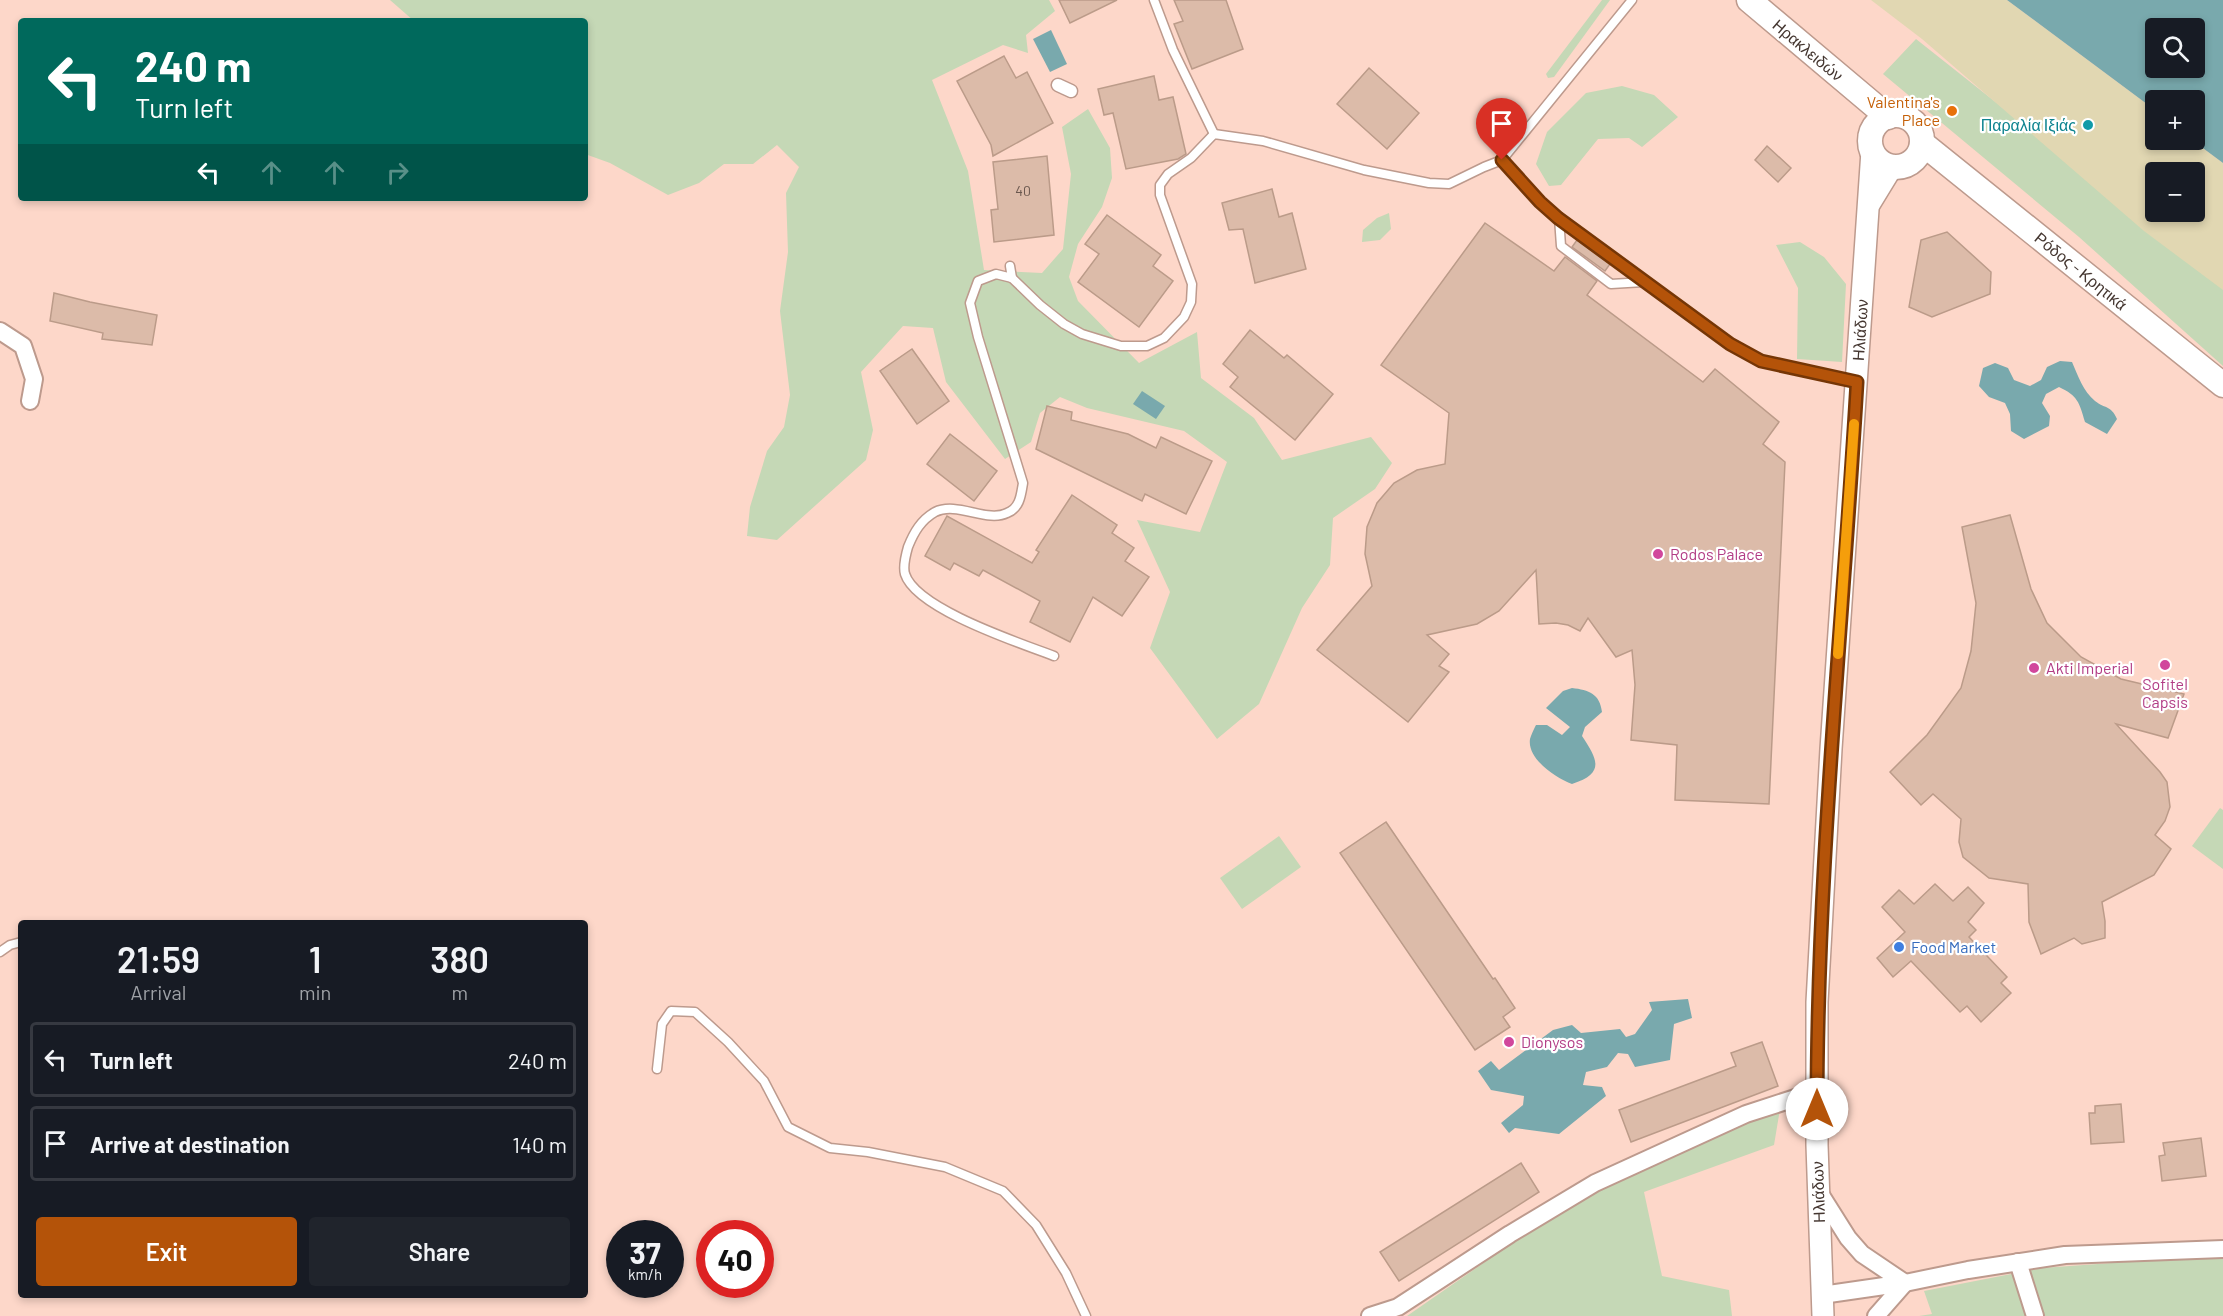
<!DOCTYPE html>
<meta charset="utf-8">
<style>
:root{--surface:#171b24;--page:#20242c;--text:#f1f3f6;--muted:#9ea1a6;--line:#363941;--accent:#b45309}
body{margin:0;font-family:Barlow,sans-serif;background:var(--page);color:var(--text);height:100vh;display:flex;flex-direction:column;font-size:22px;white-space:nowrap}
*{box-sizing:border-box;margin:0}
p{font-size:20px;color:var(--muted)}
.icon{flex:none;width:33px;height:33px;fill:none;stroke:currentColor;stroke-width:2;stroke-linecap:round;stroke-linejoin:round}
.map{position:relative;flex:1;overflow:hidden}
.panel{position:absolute;left:18px;top:920px;width:570px;height:378px;display:flex;flex-direction:column;background:var(--surface);border-radius:6px;box-shadow:0 3px 9px #0003}
.panel>*{flex:none}
.guide{position:absolute;left:18px;top:18px;width:570px;height:183px;border-radius:6px;box-shadow:0 3px 9px #0003;background:#00695c;color:#fff;overflow:hidden}
.fabs{position:absolute;left:2145px;top:18px;display:grid;gap:12px}
.fabs a{display:grid;place-items:center;width:60px;height:60px;border-radius:6px;background:var(--surface);box-shadow:0 3px 9px #0003;font-size:30px}
.speed{position:absolute;left:606px;top:1220px;display:flex;gap:12px;font-size:30px;font-weight:700;text-align:center}
.speed>*{display:grid;place-content:center;width:78px;height:78px;border-radius:50%;background:var(--surface);box-shadow:0 3px 9px #0003;line-height:1}
.speed small{font-size:15px;font-weight:400}
.speed .limit{border:9px solid #d22;background:#fff;color:#111}
.pin{position:absolute;display:grid;place-items:center;width:51px;height:51px;color:#fff;margin:-62px -26px;border-radius:50% 50% 50% 0;rotate:-45deg;box-shadow:0 0 6px #0007}
.pin .icon{rotate:45deg}
.me{position:absolute;width:66px;margin:-33px;rotate:0deg;stroke-linejoin:round;filter:drop-shadow(0 0 4px #0008)}
.turn{display:flex;align-items:center;gap:21px;height:126px;padding:0 18px;font-size:27px}
.turn .icon{width:78px;height:78px;stroke-width:2.5}
.turn b{display:block;font-size:42px;line-height:51px}
.lanes{display:flex;align-items:center;height:57px;padding:0 18px;background:#0003;justify-content:center;gap:30px;direction:ltr}
.lanes .off{opacity:.35}
.eta{display:flex;justify-content:space-evenly;align-items:center;height:102px;text-align:center}
.eta b{font-size:36px;font-weight:600;line-height:42px}
.button{display:flex;gap:12px;margin-top:auto;padding:12px 18px}
.button a{flex:1;height:69px;border-radius:6px;background:var(--accent);color:#fff;font-size:24px;font-weight:600;line-height:69px;text-align:center}
.button a+a{background:var(--page);color:var(--text)}
ul{padding:0;list-style:none}
li{display:flex;align-items:center;gap:18px;height:75px;margin:0 12px 9px;padding:0 6px;border:3px solid var(--line);border-radius:6px}
li div{flex:1}
li b{display:block;font-size:22px}
li em{font-style:normal}
.map>svg:first-child{display:block}
</style>
<div class="map">
<svg width="2223" height="1316" viewBox="0 0 2223 1316">
<rect width="100%" height="100%" fill="#fdd7c9"/>
<!-- green -->
<g fill="#c5d8b6">
<polygon points="390,0 1049,0 1055,11 1026,35 1028,53 1003,45 932,80 968,171 984,270 1042,273 1063,249 1071,174 1062,127 1088,109 1110,148 1112,178 1102,207 1078,244 1069,277 1078,301 1139,363 1197,332 1201,378 1254,418 1282,460 1371,437 1392,463 1375,489 1333,518 1330,565 1302,608 1259,704 1217,739 1150,648 1170,592 1137,520 1200,532 1227,462 1184,431 1087,408 1060,397 1040,413 1031,442 1005,459 946,382 933,328 903,326 861,372 873,430 866,460 777,540 747,536 750,507 767,451 784,427 790,395 780,311 788,252 786,193 799,167 777,145 753,164 724,164 699,183 668,195 610,163 585,154 585,21 414,21"/>
<polygon points="1602,0 1610,0 1554,77 1548,78 1546,74"/>
<polygon points="1916,39 2223,282 2223,366 2079,237 1883,74"/>
<polygon points="1622,86 1654,95 1678,117 1642,147 1629,138 1598,139 1561,185 1549,186 1536,164 1547,132 1586,93"/>
<polygon points="1389,213 1391,229 1380,240 1362,242 1363,230 1377,218"/>
<polygon points="1800,242 1824,257 1846,284 1842,362 1797,359 1798,288 1776,245"/>
<polygon points="2220,808 2223,810 2223,869 2192,846"/>
<polygon points="1279,836 1301,867 1242,909 1220,878"/>
<polygon points="1782,1097 1774,1145 1644,1192 1662,1276 1729,1290 1732,1316 1407,1316 1590,1189"/>
<polygon points="2223,1255 2223,1316 1919,1316 1932,1314 1924,1291 2042,1268"/>
</g>
<!-- sand -->
<path fill="#e1d7b2" fill-rule="evenodd" d="M 1871,0 L 2007,0 L 2155,110 L 2156,140 L 2192,140 L 2223,163 L 2223,290 L 2144,231 L 1922,39 ZM 2156,172 L 2194,172 L 2194,212 L 2156,212 Z"/>
<!-- water -->
<g fill="#79a9ad" fill-rule="evenodd">
<path d="M 2007,0 L 2223,0 L 2223,163 L 2192,140 L 2194,140 L 2194,100 L 2156,100 L 2155,110 ZM 2194,28 L 2194,68 L 2156,68 L 2156,28 Z"/>
<polygon points="1051,30 1067,64 1050,72 1033,39"/>
<path d="M 2060,361 L 2072,362 C 2078,376 2083,391 2095,401 C 2105,409 2111,405 2117,419 L 2107,434 L 2085,422 C 2079,402 2078,396 2059,387 L 2046,394 L 2042,403 L 2050,416 L 2049,426 L 2024,439 L 2011,431 L 2010,414 L 2005,403 L 1989,397 L 1979,386 L 1983,368 L 1995,363 L 2008,368 L 2014,380 L 2030,386 L 2041,380 L 2047,367 Z"/>
<polygon points="1142,391 1165,406 1156,419 1133,404"/>
<path d="M 1572,688 C 1589,690 1600,694 1602,712 L 1585,727 L 1582,736 C 1597,759 1606,773 1572,784 C 1556,778 1527,759 1530,739 C 1531,735 1534,729 1536,725 L 1547,725 L 1562,735 L 1570,727 L 1546,708 L 1563,691 Z"/>
<polygon points="1688,999 1692,1018 1674,1024 1670,1060 1635,1067 1628,1054 1618,1053 1607,1067 1586,1072 1583,1085 1602,1087 1606,1096 1559,1134 1515,1128 1509,1133 1501,1123 1523,1105 1524,1096 1491,1090 1478,1071 1491,1061 1499,1070 1553,1030 1572,1025 1581,1033 1620,1029 1626,1037 1635,1034 1652,1010 1649,1002"/>
</g>
<!-- building -->
<g fill="#dcbba9" stroke="#bb9b89" stroke-width="1.5">
<polygon points="1059,0 1117,0 1070,23"/>
<polygon points="1174,0 1226,0 1243,49 1192,69 1174,24 1183,21"/>
<polygon points="1004,56 1016,78 1027,72 1053,123 993,156 991,145 957,81"/>
<polygon points="1369,68 1419,113 1387,149 1337,104"/>
<polygon points="1154,76 1159,100 1173,97 1186,154 1178,159 1126,169 1113,113 1104,115 1098,89"/>
<polygon points="1767,146 1791,168 1778,182 1755,160"/>
<polygon points="1047,156 1054,235 994,242 991,210 998,209 993,162"/>
<polygon points="1272,189 1279,217 1292,213 1306,269 1255,283 1243,229 1229,230 1222,203"/>
<polygon points="1107,215 1161,255 1153,266 1173,281 1139,327 1078,282 1099,254 1085,244"/>
<polygon points="1485,223 1554,271 1565,257 1597,281 1587,295 1703,382 1715,369 1779,422 1763,444 1785,462 1769,804 1675,800 1677,745 1631,740 1635,685 1632,650 1616,657 1588,618 1580,631 1568,625 1556,623 1539,624 1536,570 1499,611 1477,624 1427,635 1449,654 1439,666 1449,672 1408,722 1317,650 1372,586 1365,554 1367,527 1377,503 1394,483 1417,470 1445,464 1449,413 1381,365"/>
<polygon points="1947,232 1991,272 1990,294 1932,317 1909,307 1921,240"/>
<polygon points="1577,240 1610,264 1605,271 1572,247"/>
<polygon points="54,293 90,302 157,315 152,345 102,339 103,333 50,321"/>
<polygon points="1250,330 1284,358 1287,355 1333,394 1295,440 1230,387 1238,377 1223,364"/>
<polygon points="912,349 949,401 917,424 880,371"/>
<polygon points="1047,406 1072,412 1071,420 1128,434 1156,448 1161,437 1212,461 1186,514 1145,494 1142,501 1036,449"/>
<polygon points="950,434 997,471 974,501 927,464"/>
<polygon points="1072,495 1117,525 1112,533 1134,548 1125,561 1149,577 1122,616 1093,597 1070,642 1030,622 1040,601 983,570 979,576 954,563 950,570 925,556 947,516 1032,563 1039,552 1036,550"/>
<polygon points="2010,515 2031,589 2047,623 2081,657 2121,679 2184,694 2168,738 2116,724 2160,772 2167,782 2170,807 2165,821 2155,835 2171,849 2154,875 2102,902 2105,921 2105,938 2082,944 2074,938 2041,954 2029,922 2028,884 1989,878 1963,857 1959,842 1961,819 1933,794 1921,805 1890,772 1927,735 1961,688 1971,651 1976,603 1962,527"/>
<polygon points="1386,822 1493,979 1495,978 1515,1008 1503,1017 1510,1027 1475,1050 1340,853"/>
<polygon points="1935,884 1953,901 1968,887 1984,903 1968,922 1976,930 1969,937 2007,977 2001,983 2011,993 1981,1022 1967,1006 1960,1012 1911,961 1893,977 1877,958 1905,932 1882,907 1899,890 1914,904"/>
<polygon points="1762,1042 1778,1086 1631,1142 1619,1110 1736,1066 1731,1053"/>
<polygon points="2121,1104 2124,1142 2091,1144 2089,1113 2095,1113 2095,1106"/>
<polygon points="2201,1138 2206,1176 2162,1181 2159,1156 2165,1155 2163,1143"/>
<polygon points="1521,1163 1539,1192 1399,1281 1380,1252"/>
</g>
<g fill="none" stroke-linecap="round" stroke-linejoin="round">
<defs>
<g id="service">
<polyline points="1154,0 1173,50 1214,134"/>
<polyline points="1502,160 1540,202 1559,218 1730,344 1761,361 1855,382"/>
<polyline points="1559,218 1561,246 1611,284 1644,282"/>
<polyline points="1010,266 1012,278"/>
<path d="M 1054,656 C 1020,643 916,609 905,574 C 903,567 906,554 908,547 C 914,532 921,520 935,512 C 957,501 987,523 1007,513 C 1020,508 1021,495 1023,483 L 978,337 L 970,303 L 978,281 L 996,274 L 1012,278 L 1040,305 L 1064,324 L 1082,334 L 1121,346 L 1147,346 L 1164,338 L 1184,317 L 1191,302 L 1192,284 L 1160,195 L 1160,185 L 1168,174 L 1191,158 L 1214,134 L 1263,141 L 1364,170 L 1429,183 L 1449,184 L 1484,167 L 1502,160 L 1632,0"/>
<polyline points="0,952 10,945 21,942"/>
<polyline points="657,1069 662,1024 671,1011 695,1012 728,1042 764,1081 788,1127 830,1148 868,1152 945,1167 1003,1191 1036,1225 1066,1273 1086,1316"/>
</g>
<polyline id="pedestrian" points="1058,85 1071,91"/>
<g id="minor">
<polyline points="0,331 23,346 34,379 30,401"/>
<polyline points="1819,1192 1848,1238 1862,1254 1905,1283"/>
<polyline points="2018,1262 2035,1316"/>
<polyline points="1822,1295 1905,1283 1968,1270 2065,1255 2223,1249"/>
<polyline points="1370,1316 1398,1307 1510,1234 1595,1183 1746,1114 1817,1091"/>
<polyline points="1876,1316 1905,1283"/>
</g>
<g id="tertiary">
<polyline points="1870,203 1892,167"/>
<polyline points="1823,1316 1817,1145 1817,1002 1831,749 1872,151"/>
</g>
<g id="secondary">
<polyline points="1749,0 1888,117"/>
<circle cx="1896" cy="141" r="26"/>
<polyline points="1922,143 2223,385"/>
</g>
</defs>
<!-- service casing -->
<use href="#service" stroke="#bd9a8d" stroke-width="11"/>
<!-- pedestrian casing -->
<use href="#pedestrian" stroke="#bd9a8d" stroke-width="15"/>
<!-- minor casing -->
<use href="#minor" stroke="#bd9a8d" stroke-width="20"/>
<!-- tertiary casing -->
<use href="#tertiary" stroke="#bd9a8d" stroke-width="24"/>
<!-- secondary casing -->
<use href="#secondary" stroke="#bd9a8d" stroke-width="27"/>
<!-- service -->
<use href="#service" stroke="#fff" stroke-width="8"/>
<!-- pedestrian -->
<use href="#pedestrian" stroke="#fff" stroke-width="12"/>
<!-- minor -->
<use href="#minor" stroke="#fff" stroke-width="16"/>
<!-- tertiary -->
<use href="#tertiary" stroke="#fff" stroke-width="21"/>
<!-- secondary -->
<use href="#secondary" stroke="#fff" stroke-width="24"/>
</g>
<g fill="none" stroke-linecap="round" stroke-linejoin="round">
<defs>
<path id="route" d="M 1502,160 L 1540,202 L 1558,218 L 1730,344 L 1761,361 L 1857,382 C 1843,624 1817,866 1817,1109"/>
</defs>
<!-- route casing -->
<use href="#route" stroke="#753606" stroke-width="15"/>
<!-- route -->
<use href="#route" stroke="#b45309" stroke-width="10"/>
<!-- slow -->
<polyline stroke="#f59e0b" stroke-width="10" points="1838,654 1854,424"/>
</g>
<!-- markers -->
<circle fill="#e8710a" stroke="#fff" stroke-width="2" cx="1952" cy="111" r="6"/>
<circle fill="#0f9aa8" stroke="#fff" stroke-width="2" cx="2088" cy="125" r="6"/>
<g fill="#d1479c" stroke="#fff" stroke-width="2">
<circle cx="1658" cy="554" r="6"/>
<circle cx="2165" cy="665" r="6"/>
<circle cx="2034" cy="668" r="6"/>
<circle cx="1509" cy="1042" r="6"/>
</g>
<circle fill="#3f7fe0" stroke="#fff" stroke-width="2" cx="1899" cy="947" r="6"/>
<g text-anchor="middle" stroke-width="4.5" stroke-linejoin="round" paint-order="stroke">
<!-- number labels -->
<g font-size="14" fill="#6a574e">
<text x="1023" y="196">40</text>
</g>
<!-- street labels -->
<g font-size="16" fill="#443630" stroke="#fff">
<text transform="translate(1808 50) rotate(40)" y="6">Ηρακλειδών</text>
<text transform="translate(2081 271) rotate(39)" y="6">Ρόδος - Κρητικά</text>
<text transform="translate(1860 330) rotate(-86)" y="6">Ηλιάδων</text>
<text transform="translate(1818 1192) rotate(-92)" y="6">Ηλιάδων</text>
</g>
<!-- food labels -->
<g font-size="16" fill="#c56008" stroke="#fff" text-anchor="end">
<text x="1940" y="108">Valentina's<tspan x="1940" dy="18">Place</tspan></text>
</g>
<!-- culture labels -->
<g font-size="16" fill="#0d838f" stroke="#fff" text-anchor="end">
<text x="2076" y="131">Παραλία Ιξιάς</text>
</g>
<!-- hotel labels -->
<g font-size="16" fill="#b23c85" stroke="#fff" text-anchor="start">
<text x="1670" y="560">Rodos Palace</text>
<text x="2046" y="674">Akti Imperial</text>
<text x="2165" y="690" text-anchor="middle">Sofitel<tspan x="2165" dy="18">Capsis</tspan></text>
<text x="1521" y="1048">Dionysos</text>
</g>
<!-- shop labels -->
<g font-size="16" fill="#366cbe" stroke="#fff" text-anchor="start">
<text x="1911" y="953">Food Market</text>
</g>
</g>
</svg>
<div class="fabs">
<a><svg class="icon" aria-label="search" viewBox="0 0 24 24"><circle cx="10" cy="10" r="6"/><path d="M15 15l6 6"/></svg></a>
<a>+</a>
<a>−</a>
</div>
<div class="speed"><div>37<small>km/h</small></div><div class="limit">40</div></div>
<div class="pin" style="left:1502px;top:160px;background:#d93025"><svg class="icon" aria-label="arrive" viewBox="0 0 24 24"><path d="M6 21V4h12l-3 4 3 4H6"/></svg></div>
<svg class="me" style="left:1817px;top:1109px" viewBox="-20 -20 40 40"><circle r="19" fill="#fff"/><path d="M0-13L10 11 0 6-10 11z" fill="#b45309"/></svg>
<div class="guide">
<div class="turn"><svg class="icon" aria-label="left" viewBox="0 0 24 24"><path d="M17 20v-9H6M10 6l-5 5 5 5"/></svg><div><b>240 m</b>Turn left</div></div>
<div class="lanes"><svg class="icon" aria-label="left" viewBox="0 0 24 24"><path d="M17 20v-9H6M10 6l-5 5 5 5"/></svg><svg class="icon off" aria-label="ahead" viewBox="0 0 24 24"><path d="M12 20V5M6 11l6-6 6 6"/></svg><svg class="icon off" aria-label="ahead" viewBox="0 0 24 24"><path d="M12 20V5M6 11l6-6 6 6"/></svg><svg class="icon off" aria-label="right" viewBox="0 0 24 24"><path d="M7 20v-9h11M14 6l5 5-5 5"/></svg></div>
</div>
<section class="panel">
<div class="eta">
<div><b>21:59</b><p>Arrival</p></div>
<div><b>1</b><p>min</p></div>
<div><b>380</b><p>m</p></div>
</div>
<ul>
<li><svg class="icon" aria-label="left" viewBox="0 0 24 24"><path d="M17 20v-9H6M10 6l-5 5 5 5"/></svg><div><b>Turn left</b></div><em>240 m</em></li>
<li><svg class="icon" aria-label="arrive" viewBox="0 0 24 24"><path d="M6 21V4h12l-3 4 3 4H6"/></svg><div><b>Arrive at destination</b></div><em>140 m</em></li>
</ul>
<div class="button"><a>Exit</a><a>Share</a></div>
</section>
</div>
